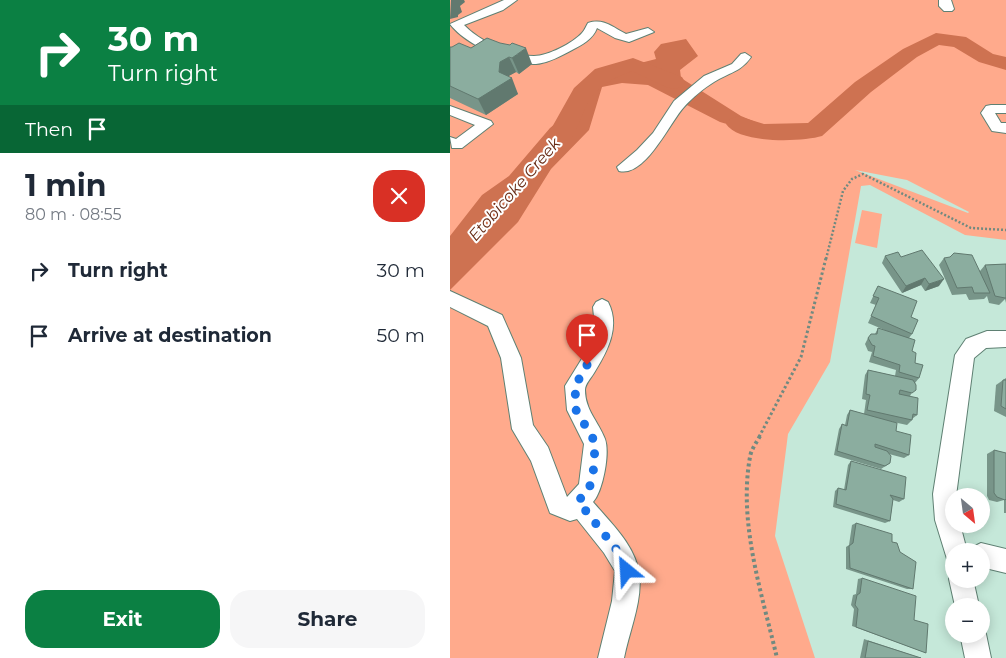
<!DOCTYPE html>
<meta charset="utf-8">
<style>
:root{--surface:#fff;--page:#f6f6f7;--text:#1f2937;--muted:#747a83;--accent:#0b8043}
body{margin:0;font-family:Montserrat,sans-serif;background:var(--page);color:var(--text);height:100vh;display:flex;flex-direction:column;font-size:19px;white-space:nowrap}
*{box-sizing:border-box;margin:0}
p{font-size:16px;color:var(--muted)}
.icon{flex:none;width:28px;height:28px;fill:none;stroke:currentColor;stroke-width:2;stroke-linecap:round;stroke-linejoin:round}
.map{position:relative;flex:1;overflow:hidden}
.drawer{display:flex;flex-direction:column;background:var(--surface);width:450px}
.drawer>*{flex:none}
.hud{background:#0b8043;color:#fff;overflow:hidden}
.needle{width:32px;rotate:151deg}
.controls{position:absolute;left:495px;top:488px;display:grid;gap:10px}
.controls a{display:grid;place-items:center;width:45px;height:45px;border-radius:50%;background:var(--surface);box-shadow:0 2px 12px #0003;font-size:25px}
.pin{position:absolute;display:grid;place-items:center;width:42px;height:42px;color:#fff;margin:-51px -21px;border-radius:50% 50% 50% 0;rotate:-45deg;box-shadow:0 0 5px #0007}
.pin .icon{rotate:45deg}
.me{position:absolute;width:55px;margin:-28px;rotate:333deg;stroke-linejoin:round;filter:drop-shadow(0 0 4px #0008)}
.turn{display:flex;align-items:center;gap:18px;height:105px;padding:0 25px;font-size:22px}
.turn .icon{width:65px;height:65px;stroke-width:2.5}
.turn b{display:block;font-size:35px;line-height:42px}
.then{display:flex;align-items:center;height:48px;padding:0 25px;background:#0003;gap:10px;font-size:19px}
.round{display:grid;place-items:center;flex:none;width:52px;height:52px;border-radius:20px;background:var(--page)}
.summary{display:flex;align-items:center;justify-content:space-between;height:85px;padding:0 25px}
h1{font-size:30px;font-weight:700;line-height:38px}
.primary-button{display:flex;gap:10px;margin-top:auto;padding:10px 25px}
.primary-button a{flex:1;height:58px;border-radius:20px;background:var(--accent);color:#fff;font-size:20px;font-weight:700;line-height:58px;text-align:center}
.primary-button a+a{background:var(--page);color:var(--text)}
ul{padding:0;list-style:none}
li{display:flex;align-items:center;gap:15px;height:65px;padding:0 25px}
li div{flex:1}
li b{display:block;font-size:19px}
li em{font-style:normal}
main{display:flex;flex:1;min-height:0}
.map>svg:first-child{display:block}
</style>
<main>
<section class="drawer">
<div class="hud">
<div class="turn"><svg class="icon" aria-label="right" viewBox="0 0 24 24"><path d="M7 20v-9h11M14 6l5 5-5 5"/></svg><div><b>30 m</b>Turn right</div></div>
<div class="then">Then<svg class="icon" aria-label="arrive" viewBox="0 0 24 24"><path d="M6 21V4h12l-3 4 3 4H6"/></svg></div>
</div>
<div class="summary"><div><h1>1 min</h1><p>80 m · 08:55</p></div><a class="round" style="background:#d93025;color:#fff"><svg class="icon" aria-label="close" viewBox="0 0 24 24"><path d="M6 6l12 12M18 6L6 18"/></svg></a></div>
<ul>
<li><svg class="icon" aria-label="right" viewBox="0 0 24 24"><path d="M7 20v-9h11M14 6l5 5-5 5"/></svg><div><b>Turn right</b></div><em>30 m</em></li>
<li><svg class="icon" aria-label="arrive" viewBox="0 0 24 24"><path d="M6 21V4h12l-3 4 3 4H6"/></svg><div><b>Arrive at destination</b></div><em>50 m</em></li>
</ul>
<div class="primary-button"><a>Exit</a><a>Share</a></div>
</section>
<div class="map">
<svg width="556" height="658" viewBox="0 0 556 658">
<rect width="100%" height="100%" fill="#c5e8d9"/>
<!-- green -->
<g fill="#ffaa8c" fill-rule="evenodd">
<path d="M 0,0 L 556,0 L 556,240 L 515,235 L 420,185 L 411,186 L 380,362 L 338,434 L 325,536 L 365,658 L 0,658 ZM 405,170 L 457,180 L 519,212 L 518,213 Z"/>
<polygon points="412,210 432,214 427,248 405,243"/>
</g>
<!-- water -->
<polygon fill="#ce7251" points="236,39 248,56 230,70 231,78 291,116 335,134 297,130 270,122 198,85 172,83 152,87 139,130 101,169 68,222 0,290 0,236 32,195 59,176 100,128 127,106 149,78 167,69 206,59 204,52 211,44"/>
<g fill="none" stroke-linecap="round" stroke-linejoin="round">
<!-- river -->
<g fill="#ce7251" fill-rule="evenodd">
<path d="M 486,33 L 516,37 L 543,54 L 556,57 L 556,70 L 529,62 L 504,47 L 489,45 L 467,57 L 421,92 L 372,136 C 352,142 289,144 276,124 L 280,119 L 288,116 L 314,124 L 358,123 L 405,82 L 453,49 Z"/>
<path d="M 183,58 L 232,77 L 235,82 L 232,87 L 224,89 L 216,87 L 182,71 C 166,77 155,82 143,95 C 128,112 126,159 95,151 L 92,145 L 124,88 L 145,69 Z"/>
</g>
<defs>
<g id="minor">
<path d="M 54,0 L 67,0 L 53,10 L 14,25 C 29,41 61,56 84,56 C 98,56 123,43 132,33 C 135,30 136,26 138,23 C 154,18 162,27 176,34 L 198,28 L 204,32 L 179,42 L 165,38 L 147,28 C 143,39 132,45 122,50 C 111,56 98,63 86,64 C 60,65 15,44 0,24 Z"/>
<polygon points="489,0 501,0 504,9 502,11 494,11 489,6"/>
<path d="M 295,53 L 301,57 C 291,72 278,73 264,82 C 254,88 242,98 234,107 C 220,122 195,178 169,171 L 167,167 L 187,150 L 203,133 L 224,101 L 254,76 L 282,64 L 291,54 Z"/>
<polygon points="541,105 556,105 556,113 545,113 551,123 556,123 556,133 542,131 531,113 536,106"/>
<polygon points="0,106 41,121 43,124 12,148 2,148 0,137 6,139 25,125 0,115"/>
<path d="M 0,291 L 52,315 L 71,358 L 83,425 L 98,447 L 117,497 L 129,484 L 134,444 L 117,410 L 115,386 L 141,344 L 145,327 L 143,307 L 146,302 L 152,299 L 158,302 C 171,327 157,352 144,373 C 141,378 135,384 135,390 C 135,410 148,421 155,439 C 160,453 153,491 143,502 C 160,522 186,546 189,574 C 193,600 179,632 174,658 L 148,658 L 162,601 L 165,571 L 154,553 L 127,519 L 120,521 L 100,513 L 81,461 L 62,429 L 51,358 L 38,326 L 0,307 Z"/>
<polygon points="537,331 556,331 556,347 536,348 524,358 506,496 504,496 504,524 510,524 517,551 504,551 504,562 497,559 485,520 483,494 505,355 516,339"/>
<polygon points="531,543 556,549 556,573 531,567 531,551 521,551 523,547"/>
<polygon points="502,570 504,579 523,579 529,606 505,606 499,579"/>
<polygon points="531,624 536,634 541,658 515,658 510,634 531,634"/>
</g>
</defs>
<!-- minor casing -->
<use href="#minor" stroke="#5f8073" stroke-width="2"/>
<!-- path-far2 -->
<polyline stroke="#718a80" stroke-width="2.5" stroke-dasharray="2 2" stroke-linecap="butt" points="376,259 393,191 402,179 413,174 521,228 556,230"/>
<!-- path-far1 -->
<polyline stroke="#718a80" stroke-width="3" stroke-dasharray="2.5 2.5" stroke-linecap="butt" points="309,437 351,357 376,258"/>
<!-- path -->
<path stroke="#718a80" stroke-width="4" stroke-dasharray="3 3" stroke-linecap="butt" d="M 310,436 C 306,443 301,450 300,457 C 288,523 312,594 327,658"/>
<!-- minor -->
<use href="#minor" fill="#fff" fill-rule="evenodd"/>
</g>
<!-- wall -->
<g fill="#789589">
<polygon points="37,38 82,64 69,74 66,72 58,76 68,94 36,115 0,98 0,47 2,47 21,48"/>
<polygon points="435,256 451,257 489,286 475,291 471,285 452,293 432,263"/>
<polygon points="494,258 530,271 535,265 556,264 556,303 555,299 549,305 539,303 537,296 534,299 519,300 516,294 502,295 489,265"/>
<polygon points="428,286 461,317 462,334 459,338 462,351 469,378 465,383 466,385 460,396 467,415 462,419 462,420 457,425 434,420 446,431 459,455 454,458 439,454 440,463 431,469 384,455 389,429 392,424 395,425 397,415 400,410 414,414 416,400 412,399 415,375 418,370 445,376 446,370 419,362 422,352 418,351 415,344 418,338 425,334 428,328 437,331 418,323 426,305 420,303"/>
<polygon points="556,378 556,417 544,411 546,385"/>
<polygon points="544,450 556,453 556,513 554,513 554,500 547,502 539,500 537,496 537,454"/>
<polygon points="401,461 454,499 449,502 443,500 440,521 435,523 383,507 385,491 388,488 394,490 398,465"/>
<polygon points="406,523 442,542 463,589 457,589 396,569 396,547 399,545 402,525"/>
<polygon points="412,578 464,620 476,653 402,626 404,609 401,605 403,595 406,594 408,579"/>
<polygon points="414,639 471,658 410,658"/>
</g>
<!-- shaded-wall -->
<g fill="#61796f">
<polygon points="1,0 14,0 15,2 10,6 12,12 8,15 8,17 0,19"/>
<polygon points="76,48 82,64 69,74 62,58"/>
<polygon points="59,57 66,72 57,77 62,78 68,94 36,115 28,99 49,72 50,62"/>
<polygon points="475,278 471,285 452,293 456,286"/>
<polygon points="494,279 489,286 475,291 479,284"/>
</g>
<!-- building -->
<g fill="#8bad9f" stroke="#61796f">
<polygon points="37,38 50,43 60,45 62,43 76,48 62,58 59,57 50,62 49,72 62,78 28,99 0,86 0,47 2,47 9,43 21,48"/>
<polygon points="472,250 494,279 479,284 475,278 456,286 435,256 448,252 451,257"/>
<polygon points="504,253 522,255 540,293 524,293 522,287 507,288 494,258 500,257"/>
<polygon points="556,264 556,298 555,298 545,296 535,265"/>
<polygon points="428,286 467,301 461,317 468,320 462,334 421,316 429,298 423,296"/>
<polygon points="428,328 465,340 462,351 466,353 465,363 473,365 469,378 449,372 450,365 423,356 425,346 422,345 418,338 421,334 427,334"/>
<polygon points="418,370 463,380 466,385 466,390 462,393 450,390 449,394 468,398 467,415 463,414 462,420 417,410 420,395 416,394"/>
<polygon points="553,380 556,380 556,409 551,406"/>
<polygon points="400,410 447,423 446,431 461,435 459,455 425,444 425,447 437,451 441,456 440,463 435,466 387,451 392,424 397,426"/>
<polygon points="544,450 556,453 556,499 555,500 547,497 544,493"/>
<polygon points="401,461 456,477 454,499 440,495 443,499 440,521 386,504 388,488 396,490"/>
<polygon points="406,523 442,534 442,542 447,543 450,552 466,562 463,589 400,568 399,546 403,543"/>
<polygon points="412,578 466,596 464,620 478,624 476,653 406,627 408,609 405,605 407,595 410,593"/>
<polygon points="418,641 471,658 415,658"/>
</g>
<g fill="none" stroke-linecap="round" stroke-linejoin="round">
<!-- route -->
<polyline stroke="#1a73e8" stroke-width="9" stroke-dasharray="0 16.2" points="137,365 125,386 126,410 145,442 144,467 139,490 128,501 166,549 177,571"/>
</g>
<g text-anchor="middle" stroke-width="4" stroke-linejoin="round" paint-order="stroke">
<!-- far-water labels -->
<g font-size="16" font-style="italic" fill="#692c16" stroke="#fff">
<text transform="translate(64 189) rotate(-49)" y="6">Etobicoke Creek</text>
</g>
</g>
</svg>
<div class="controls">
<a><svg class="needle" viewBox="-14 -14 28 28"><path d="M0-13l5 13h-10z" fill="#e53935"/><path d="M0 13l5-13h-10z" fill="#747a83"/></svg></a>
<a>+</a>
<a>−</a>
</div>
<div class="pin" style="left:137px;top:365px;background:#d93025"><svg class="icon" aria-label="arrive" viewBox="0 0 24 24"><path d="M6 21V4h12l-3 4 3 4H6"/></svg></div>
<svg class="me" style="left:177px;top:571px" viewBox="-20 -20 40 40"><path d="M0-17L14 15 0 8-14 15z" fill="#1a73e8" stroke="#fff" stroke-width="4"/></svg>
</div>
</main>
